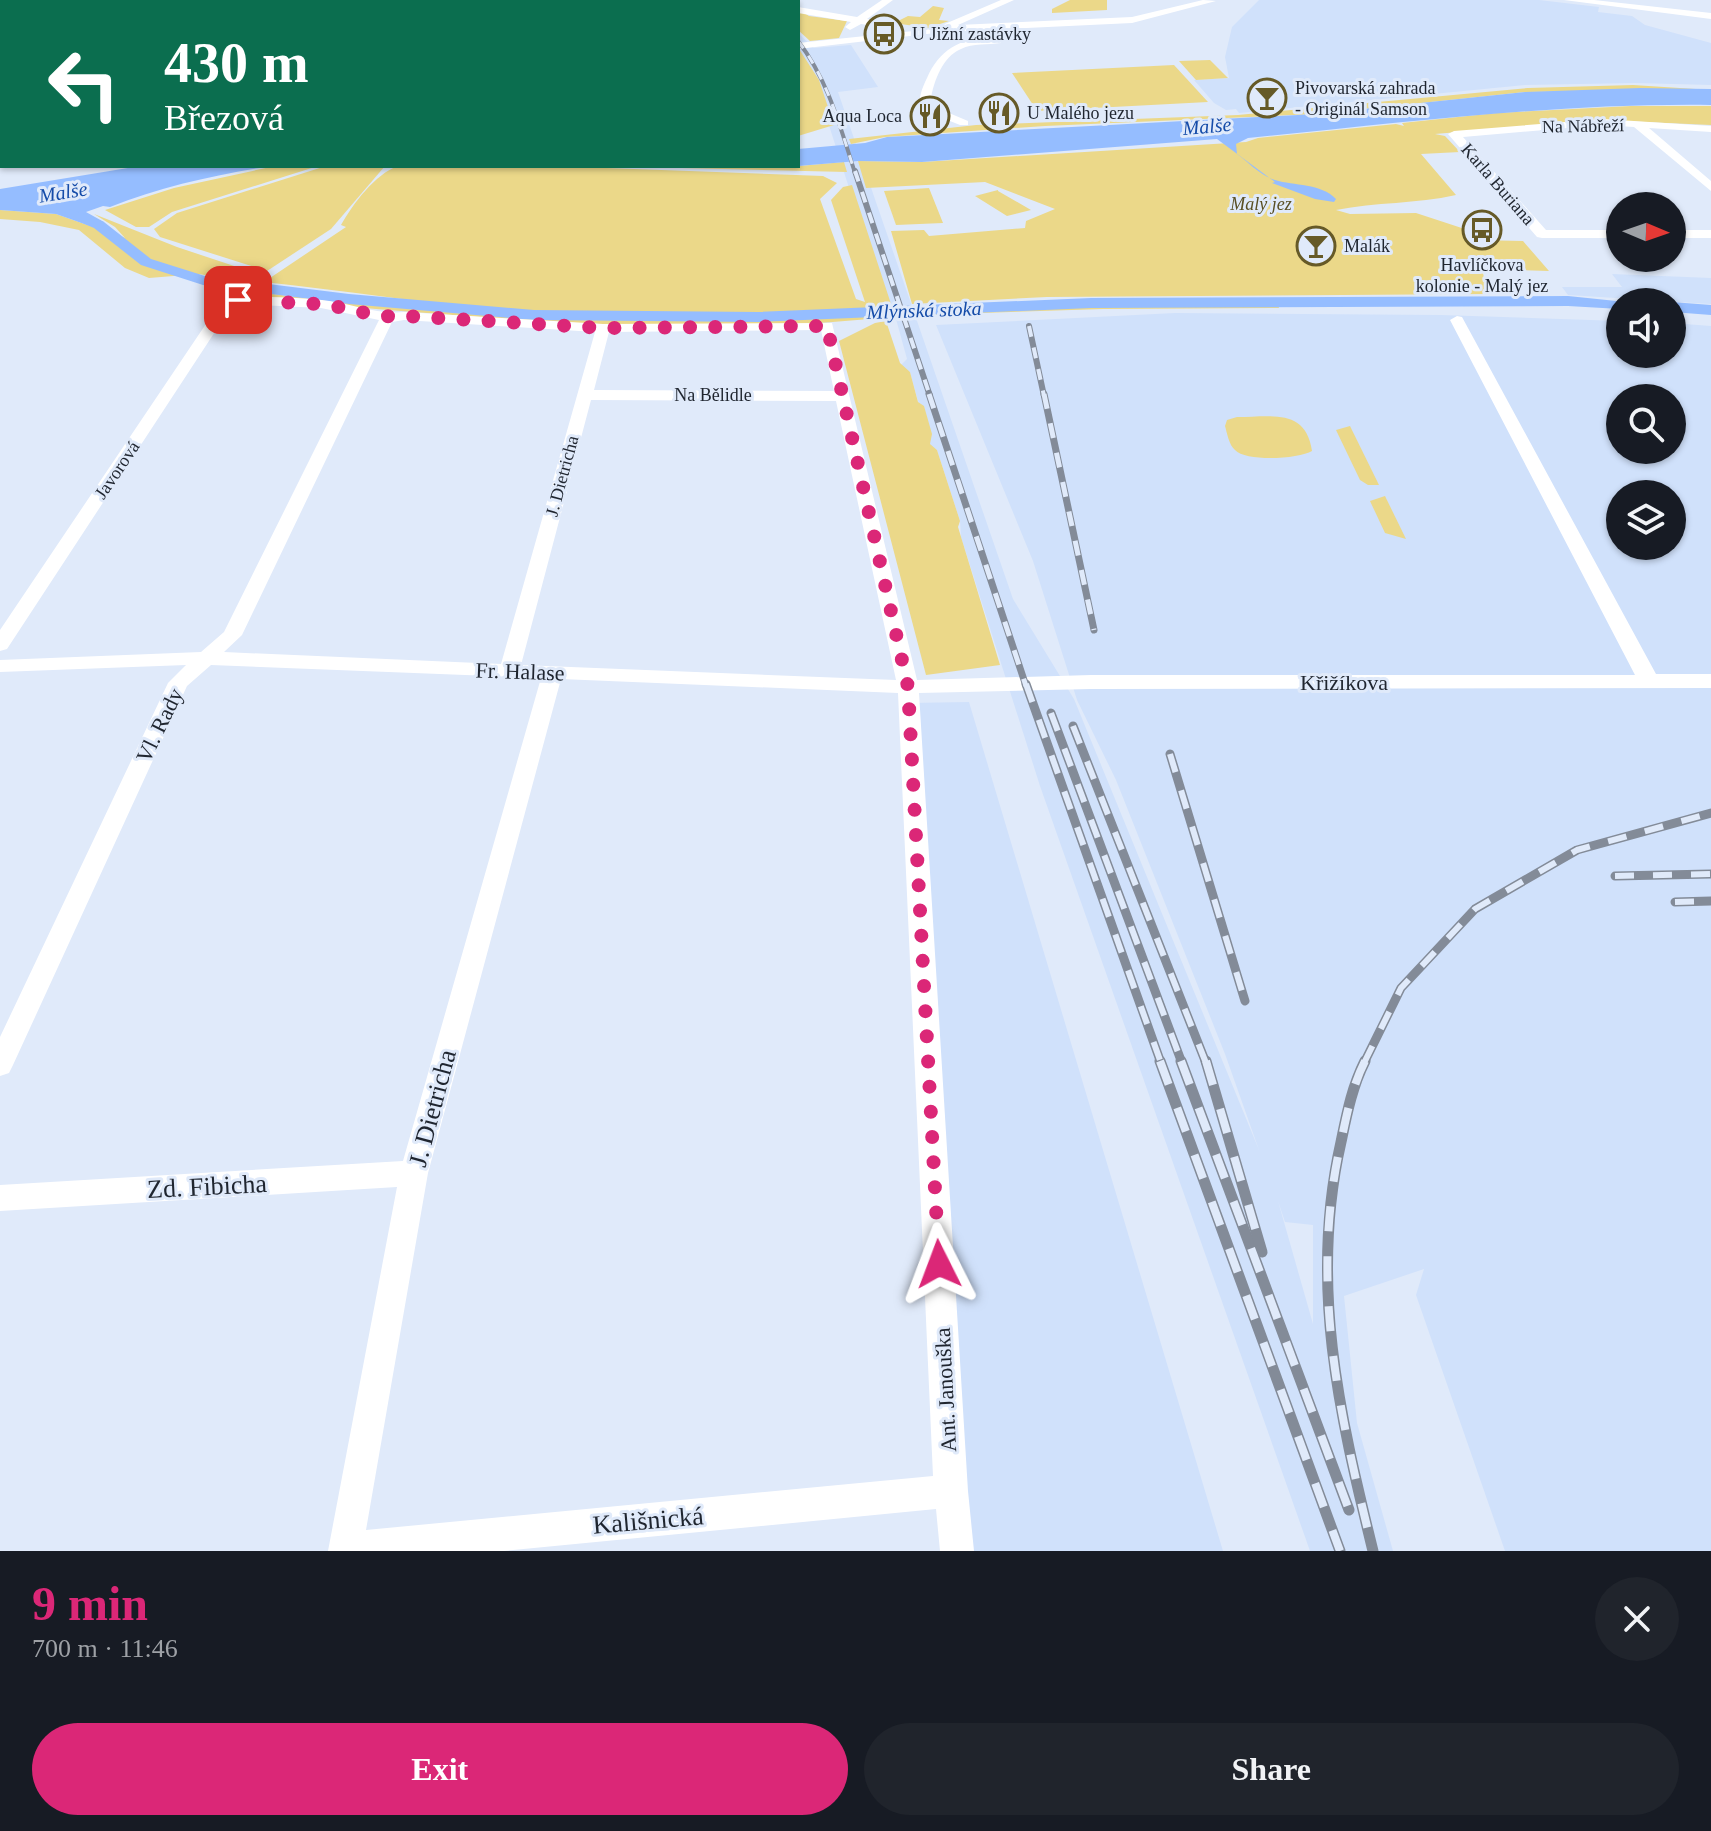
<!DOCTYPE html>
<meta charset="utf-8">
<style>
:root{--surface:#171b24;--page:#20242c;--text:#f1f3f6;--muted:#9ea1a6;--accent:#db2777}
body{margin:0;font-family:Georgia,serif;background:var(--page);color:var(--text);height:100vh;display:flex;flex-direction:column;font-size:30px;white-space:nowrap}
*{box-sizing:border-box;margin:0}
p{font-size:26px;color:var(--muted)}
.icon{flex:none;width:44px;height:44px;fill:none;stroke:currentColor;stroke-width:2;stroke-linecap:round;stroke-linejoin:round}
.map{position:relative;height:1551px;overflow:hidden}
.details{display:flex;flex-direction:column;background:var(--surface);flex:1}
.details>*{flex:none}
.top-card{position:absolute;left:0px;top:0px;width:800px;height:168px;box-shadow:0 2px 6px #0004;background:#0b6e4f;color:#fff;overflow:hidden}
.needle{width:52px;rotate:92deg}
.tools{position:absolute;left:1606px;top:192px;display:grid;gap:16px}
.tools a{display:grid;place-items:center;width:80px;height:80px;border-radius:50%;background:var(--surface);box-shadow:0 2px 6px #0004;font-size:40px}
.pin{position:absolute;display:grid;place-items:center;width:68px;height:68px;color:#fff;margin:-34px;border-radius:16px;box-shadow:0 4px 12px #0006}
.me{position:absolute;width:88px;margin:-44px;rotate:357deg;stroke-linejoin:round;filter:drop-shadow(0 0 6px #0008)}
.turn{display:flex;align-items:center;gap:28px;height:168px;padding:0 32px;font-size:36px}
.turn .icon{width:104px;height:104px;stroke-width:2.5}
.turn b{display:block;font-size:56px;line-height:68px}
.round{display:grid;place-items:center;flex:none;width:84px;height:84px;border-radius:42px;background:var(--page)}
.headline{display:flex;align-items:center;justify-content:space-between;height:136px;padding:0 32px}
h1{font-size:48px;font-weight:700;line-height:60px;color:var(--accent)}
.action{display:flex;gap:16px;margin-top:auto;padding:16px 32px}
.action a{flex:1;height:92px;border-radius:48px;background:var(--accent);color:#fff;font-size:32px;font-weight:700;line-height:92px;text-align:center}
.action a+a{background:var(--page);color:var(--text)}
.map>svg:first-child{display:block}
</style>
<div class="map">
<svg width="1711" height="1551" viewBox="0 0 1711 1551">
<rect width="100%" height="100%" fill="#e0eafa"/>
<!-- built -->
<g fill="#d0e1fb" fill-rule="evenodd">
<polygon points="1259,0 1539,0 1599,7 1598,12 1632,16 1645,25 1711,43 1711,85 1635,83 1525,85 1239,113 1236,109 1226,110 1214,103 1194,80 1229,78 1225,57 1232,27"/>
<path d="M 798,33 L 814,48 L 851,45 L 878,87 L 838,92 L 1013,599 L 1074,699 L 1259,1150 L 1225,1054 L 1116,780 L 1077,700 L 1033,561 L 936,325 L 1175,313 L 1441,315 L 1620,321 L 1620,354 L 1672,354 L 1672,323 L 1711,326 L 1711,1551 L 1505,1551 L 1416,1295 L 1424,1269 L 1344,1296 L 1357,1423 L 1393,1551 L 1310,1551 L 1040,786 L 961,537 L 960,521 L 937,450 L 930,445 L 910,372 L 903,369 L 902,364 L 907,359 L 896,319 L 868,247 L 817,88 L 798,52 ZM 1620,398 L 1672,398 L 1672,450 L 1620,450 ZM 1620,494 L 1672,494 L 1672,546 L 1620,546 ZM 1278,1201 L 1285,1222 L 1313,1225 L 1313,1324 Z"/>
<polygon points="1612,274 1711,278 1711,304 1568,295 1562,287 1622,287"/>
<polygon points="969,702 1223,1551 957,1551 908,703"/>
</g>
<!-- green -->
<g fill="#ebd889">
<polygon points="1070,0 1107,0 1107,10 1052,13 1052,9"/>
<polygon points="933,6 944,8 939,20 949,21 928,28 894,23 908,16 920,17"/>
<polygon points="798,9 809,16 847,21 839,38 810,41 798,30"/>
<polygon points="799,49 819,80 834,125 798,136"/>
<polygon points="1210,60 1228,78 1196,80 1179,61"/>
<polygon points="1174,65 1208,102 1037,111 1012,73"/>
<polygon points="1633,85 1711,90 1525,92 1316,114 1045,126 885,137 851,144 849,139 976,125 1238,115 1528,88"/>
<path d="M 1631,106 L 1711,106 L 1711,125 L 1600,120 L 1435,134 L 1445,136 L 1460,152 L 1421,154 L 1456,195 C 1416,204 1376,202 1336,210 L 1350,214 L 1416,213 L 1477,233 L 1473,239 L 1476,240 L 1523,241 L 1549,271 L 1482,269 L 1488,294 L 1047,297 L 912,304 L 891,231 L 924,230 L 929,236 L 1025,228 L 1026,221 L 1055,209 L 985,182 L 866,188 L 858,161 L 922,162 L 1246,142 L 1258,138 L 1396,124 L 1404,126 L 1402,123 L 1496,113 Z"/>
<polygon points="844,162 847,172 598,166 788,167"/>
<polygon points="275,166 318,166 172,212 149,227 136,227 105,210 174,188"/>
<polygon points="326,166 385,166 331,229 267,271 160,237 154,229 177,213"/>
<path d="M 398,166 L 552,166 L 823,176 L 837,183 L 820,199 L 856,299 L 865,302 L 831,200 L 843,187 L 852,185 L 892,307 C 776,313 663,319 547,313 C 452,308 358,292 264,282 L 346,227 L 341,225 C 353,204 375,174 398,166 Z"/>
<polygon points="929,188 943,223 896,225 884,191"/>
<polygon points="998,190 998,191 1031,210 1007,216 975,196"/>
<polygon points="0,210 56,214 93,227 99,225 125,238 115,227 94,214 177,247 261,275 246,281 198,274 149,278 125,268 79,230 40,222 0,219"/>
<path d="M 253,292 C 466,317 681,325 895,313 L 897,316 C 680,341 462,315 245,298 Z"/>
<polygon points="1181,304 1278,304 1279,308 1103,309 921,315 912,315 910,311"/>
<polygon points="886,321 900,363 910,372 918,402 924,406 932,434 930,444 937,450 960,521 958,527 1000,665 926,675 839,341 875,323"/>
<path d="M 1237,417 C 1271,417 1306,408 1312,451 C 1299,459 1246,462 1235,450 C 1229,445 1227,433 1225,426 L 1227,420 Z"/>
<polygon points="1350,426 1379,485 1368,485 1360,480 1336,430"/>
<polygon points="1385,496 1406,539 1385,533 1370,501"/>
</g>
<!-- water -->
<g fill="#95bdff">
<path d="M 1640,88 L 1711,89 L 1711,105 C 1555,103 1402,123 1248,138 L 1236,144 L 1237,154 C 1248,162 1261,176 1275,180 C 1294,186 1321,183 1336,199 L 1334,202 L 1315,199 L 1272,183 L 1275,182 L 1217,139 L 922,162 L 858,161 L 798,166 L 798,149 L 865,143 L 887,137 L 1316,114 L 1525,92 Z"/>
<path d="M 140,166 L 271,166 C 216,175 162,186 110,207 L 103,206 L 86,212 L 104,222 L 93,227 L 56,214 L 0,210 L 0,189 Z"/>
</g>
<g fill="none" stroke-linecap="round" stroke-linejoin="round">
<!-- canal -->
<g fill="#95bdff" fill-rule="evenodd">
<polygon points="71,209 104,222 151,259 205,276 349,294 534,310 758,312 1091,298 1568,296 1626,302 1620,302 1620,309 1568,306 1091,308 758,322 534,320 349,304 203,285 141,265 94,228 66,216 64,213"/>
<polygon points="1672,302 1711,305 1711,315 1672,312"/>
</g>
<!-- minor -->
<g fill="#fff" fill-rule="evenodd">
<polygon points="121,0 132,0 119,2"/>
<polygon points="312,0 323,0 310,2"/>
<polygon points="656,0 676,0 678,2 658,2"/>
<polygon points="882,0 893,0 867,19 898,25 898,29 861,24 850,30 845,27 851,22 798,13 798,7 857,17"/>
<polygon points="1001,0 1014,0 958,25 1132,17 1203,0 1216,1 1132,23 944,32 798,49 798,43 933,29"/>
<polygon points="1564,0 1594,0 1711,13 1711,19"/>
<path d="M 1001,39 L 1001,43 C 988,45 973,43 961,49 C 941,57 932,86 930,105 L 968,121 L 968,125 L 960,125 L 920,109 C 918,99 922,88 927,78 C 941,46 966,35 1001,39 Z"/>
<rect x="0" y="42" width="2" height="6"/>
<polygon points="1603,119 1711,126 1711,132 1649,128 1711,181 1711,191 1634,127 1603,125 1463,137 1546,230 1620,230 1620,238 1542,238 1537,237 1448,134 1454,131"/>
<rect x="0" y="129" width="2" height="7"/>
<rect x="1672" y="230" width="39" height="8"/>
<path d="M 238,296 C 266,297 294,297 322,300 C 349,303 378,315 404,312 L 603,324 L 832,323 L 917,680 L 1091,675 L 1635,675 L 1450,320 L 1457,316 L 1462,317 L 1656,674 L 1711,674 L 1711,688 L 1091,689 L 919,693 L 968,1491 L 974,1551 L 940,1551 L 936,1509 L 504,1551 L 328,1551 L 397,1187 L 0,1211 L 0,1185 L 403,1161 L 541,678 L 211,665 L 187,686 L 13,1065 L 9,1073 L 0,1076 L 0,1037 L 168,683 L 186,665 L 0,672 L 0,660 L 201,652 L 224,632 L 379,320 L 321,308 L 241,304 L 226,315 L 7,649 L 0,651 L 0,630 L 216,309 ZM 404,320 L 595,332 L 501,664 L 224,652 L 242,635 L 392,322 ZM 821,330 L 834,391 L 594,390 L 609,332 ZM 591,400 L 836,401 L 896,680 L 521,665 ZM 561,679 L 898,693 L 933,1476 L 366,1530 L 428,1173 Z"/>
</g>
<defs>
<g id="rail-far4">
<polyline points="739,0 743,2"/>
<path d="M 798,41 C 828,80 840,126 855,173"/>
</g>
<g id="rail-far3">
<polyline points="855,171 930,396"/>
<polyline points="1029,326 1044,396"/>
</g>
<g id="rail-far2">
<polyline points="929,394 1026,686"/>
<polyline points="1044,394 1094,630"/>
</g>
<g id="rail-far1">
<polyline points="1026,684 1161,1063"/>
<polyline points="1051,713 1182,1063"/>
<polyline points="1073,726 1206,1063"/>
<polyline points="1170,754 1245,1001"/>
<polyline points="1615,876 1711,874"/>
<polyline points="1675,902 1711,901"/>
<polyline points="1364,1063 1401,988 1475,909 1577,850 1711,813"/>
</g>
<g id="rail">
<polyline points="1160,1061 1340,1551"/>
<polyline points="1181,1061 1349,1510"/>
<polyline points="1206,1061 1262,1252"/>
<path d="M 1365,1061 C 1352,1087 1347,1113 1341,1142 C 1309,1283 1339,1413 1373,1551"/>
</g>
</defs>
<!-- rail-far4 casing -->
<use href="#rail-far4" stroke="#838b98" stroke-width="4"/>
<!-- rail-far3 casing -->
<use href="#rail-far3" stroke="#838b98" stroke-width="6"/>
<!-- rail-far2 casing -->
<use href="#rail-far2" stroke="#838b98" stroke-width="7"/>
<!-- rail-far1 casing -->
<use href="#rail-far1" stroke="#838b98" stroke-width="9"/>
<!-- rail casing -->
<use href="#rail" stroke="#838b98" stroke-width="11"/>
<!-- rail-far4 -->
<use href="#rail-far4" stroke="#e0eafa" stroke-width="3" stroke-dasharray="9" stroke-linecap="butt"/>
<!-- rail-far3 -->
<use href="#rail-far3" stroke="#e0eafa" stroke-width="4" stroke-dasharray="11" stroke-linecap="butt"/>
<!-- rail-far2 -->
<use href="#rail-far2" stroke="#e0eafa" stroke-width="5" stroke-dasharray="15" stroke-linecap="butt"/>
<!-- rail-far1 -->
<use href="#rail-far1" stroke="#e0eafa" stroke-width="6" stroke-dasharray="19" stroke-linecap="butt"/>
<!-- rail -->
<use href="#rail" stroke="#e0eafa" stroke-width="8" stroke-dasharray="25" stroke-linecap="butt"/>
</g>
<g fill="none" stroke-linecap="round" stroke-linejoin="round">
<!-- route -->
<path stroke="#db2777" stroke-width="14" stroke-dasharray="0 25.2" d="M 238,300 C 267,304 296,301 325,305 C 351,308 379,319 404,316 L 603,328 L 827,326 L 908,687 L 939,1264"/>
</g>
<!-- icons -->
<defs>
<symbol id="bus-ring" viewBox="-11 -11 22 22"><circle r="9.5" fill="#e0eafa" stroke="#665a27" stroke-width="1.5"/><path d="M-5-6H5V4H4V6H2V4H-2V6H-4V4H-5ZM-3.5-4V0h7V-4ZM-3.5 1.2v1.5H-2V1.2ZM2 1.2v1.5H3.5V1.2Z" fill="#665a27"/></symbol>
<symbol id="bar-ring" viewBox="-11 -11 22 22"><circle r="9.5" fill="#e0eafa" stroke="#665a27" stroke-width="1.5"/><path d="M-6-5H6L.8 .8V4.5H3.5V6h-7V4.5H-.8V.8Z" fill="#665a27"/></symbol>
<symbol id="restaurant-ring" viewBox="-11 -11 22 22"><circle r="9.5" fill="#e0eafa" stroke="#665a27" stroke-width="1.5"/><path d="M-5-6h1v4h1v-4h1v4h1v-4h1v5L-1.5 .5V6h-2V.5L-5-1ZM5-6V6H3V1.5H1.5Q1.5-4 5-6Z" fill="#665a27"/></symbol>
</defs>
<g fill-rule="evenodd">
<use href="#bus-ring" x="862" y="12" width="44" height="44"/>
<use href="#bar-ring" x="1245" y="76" width="44" height="44"/>
<use href="#restaurant-ring" x="977" y="91" width="44" height="44"/>
<use href="#restaurant-ring" x="908" y="94" width="44" height="44"/>
<use href="#bus-ring" x="1460" y="208" width="44" height="44"/>
<use href="#bar-ring" x="1294" y="224" width="44" height="44"/>
</g>
<g text-anchor="middle" stroke-width="6" stroke-linejoin="round" paint-order="stroke">
<!-- far-poi labels -->
<g font-size="18" fill="#1f252f" stroke="#e0eafa" text-anchor="start">
<text x="912" y="40">U Jižní zastávky</text>
<text x="1295" y="94">Pivovarská zahrada<tspan x="1295" dy="21">- Originál Samson</tspan></text>
<text x="1027" y="119">U Malého jezu</text>
<text x="902" y="122" text-anchor="end">Aqua Loca</text>
<text x="1344" y="252">Malák</text>
<text x="1482" y="271" text-anchor="middle">Havlíčkova<tspan x="1482" dy="21">kolonie - Malý jez</tspan></text>
</g>
<!-- far-street labels -->
<g font-size="18" fill="#1f252f" stroke="#e0eafa">
<text transform="translate(1583 126) rotate(-1)" y="6">Na Nábřeží</text>
<text transform="translate(1498 184) rotate(49)" y="6">Karla Buriana</text>
<text x="713" y="401">Na Bělidle</text>
<text transform="translate(117 470) rotate(-56)" y="6">Javorová</text>
<text transform="translate(562 476) rotate(-75)" y="6">J. Dietricha</text>
</g>
<!-- far-park labels -->
<g font-size="18" font-style="italic" fill="#5a5024" stroke="#e0eafa">
<text x="1261" y="210">Malý jez</text>
</g>
<!-- far-water labels -->
<g font-size="20" font-style="italic" fill="#154ca9" stroke="#e0eafa">
<text transform="translate(1207 126) rotate(-5)" y="7">Malše</text>
<text transform="translate(63 192) rotate(-9)" y="7">Malše</text>
<text transform="translate(924 310) rotate(-2)" y="7">Mlýnská stoka</text>
</g>
<!-- street labels -->
<g font-size="22" fill="#1f252f" stroke="#e0eafa">
<text transform="translate(520 671) rotate(2)" y="8">Fr. Halase</text>
<text x="1344" y="690">Křižíkova</text>
<text transform="translate(159 725) rotate(-64)" y="8">Vl. Rady</text>
<text transform="translate(945 1390) rotate(-93)" y="8">Ant. Janouška</text>
</g>
<!-- near-street labels -->
<g font-size="26" fill="#1f252f" stroke="#e0eafa">
<text transform="translate(432 1108) rotate(-75)" y="9">J. Dietricha</text>
<text transform="translate(207 1186) rotate(-3)" y="9">Zd. Fibicha</text>
<text transform="translate(648 1520) rotate(-5)" y="9">Kališnická</text>
</g>
</g>
</svg>
<div class="tools">
<a><svg class="needle" viewBox="-14 -14 28 28"><path d="M0-13l5 13h-10z" fill="#e53935"/><path d="M0 13l5-13h-10z" fill="#9ea1a6"/></svg></a>
<a><svg class="icon" aria-label="sound" viewBox="0 0 24 24"><path d="M4 9h4l5-4v14l-5-4H4zM17 9q2 3 0 6"/></svg></a>
<a><svg class="icon" aria-label="search" viewBox="0 0 24 24"><circle cx="10" cy="10" r="6"/><path d="M15 15l6 6"/></svg></a>
<a><svg class="icon" aria-label="layers" viewBox="0 0 24 24"><path d="M12 4l9 5-9 5-9-5zM3 14l9 5 9-5"/></svg></a>
</div>
<div class="pin" style="left:238px;top:300px;background:#d93025"><svg class="icon" aria-label="arrive" viewBox="0 0 24 24"><path d="M6 21V4h12l-3 4 3 4H6"/></svg></div>
<svg class="me" style="left:939px;top:1264px" viewBox="-20 -20 40 40"><path d="M0-17L14 15 0 8-14 15z" fill="#db2777" stroke="#fff" stroke-width="4"/></svg>
<div class="top-card">
<div class="turn"><svg class="icon" aria-label="left" viewBox="0 0 24 24"><path d="M17 20v-9H6M10 6l-5 5 5 5"/></svg><div><b>430 m</b>Březová</div></div>
</div>
</div>
<section class="details">
<div class="headline"><div><h1>9 min</h1><p>700 m · 11:46</p></div><a class="round"><svg class="icon" aria-label="close" viewBox="0 0 24 24"><path d="M6 6l12 12M18 6L6 18"/></svg></a></div>
<div class="action"><a>Exit</a><a>Share</a></div>
</section>
